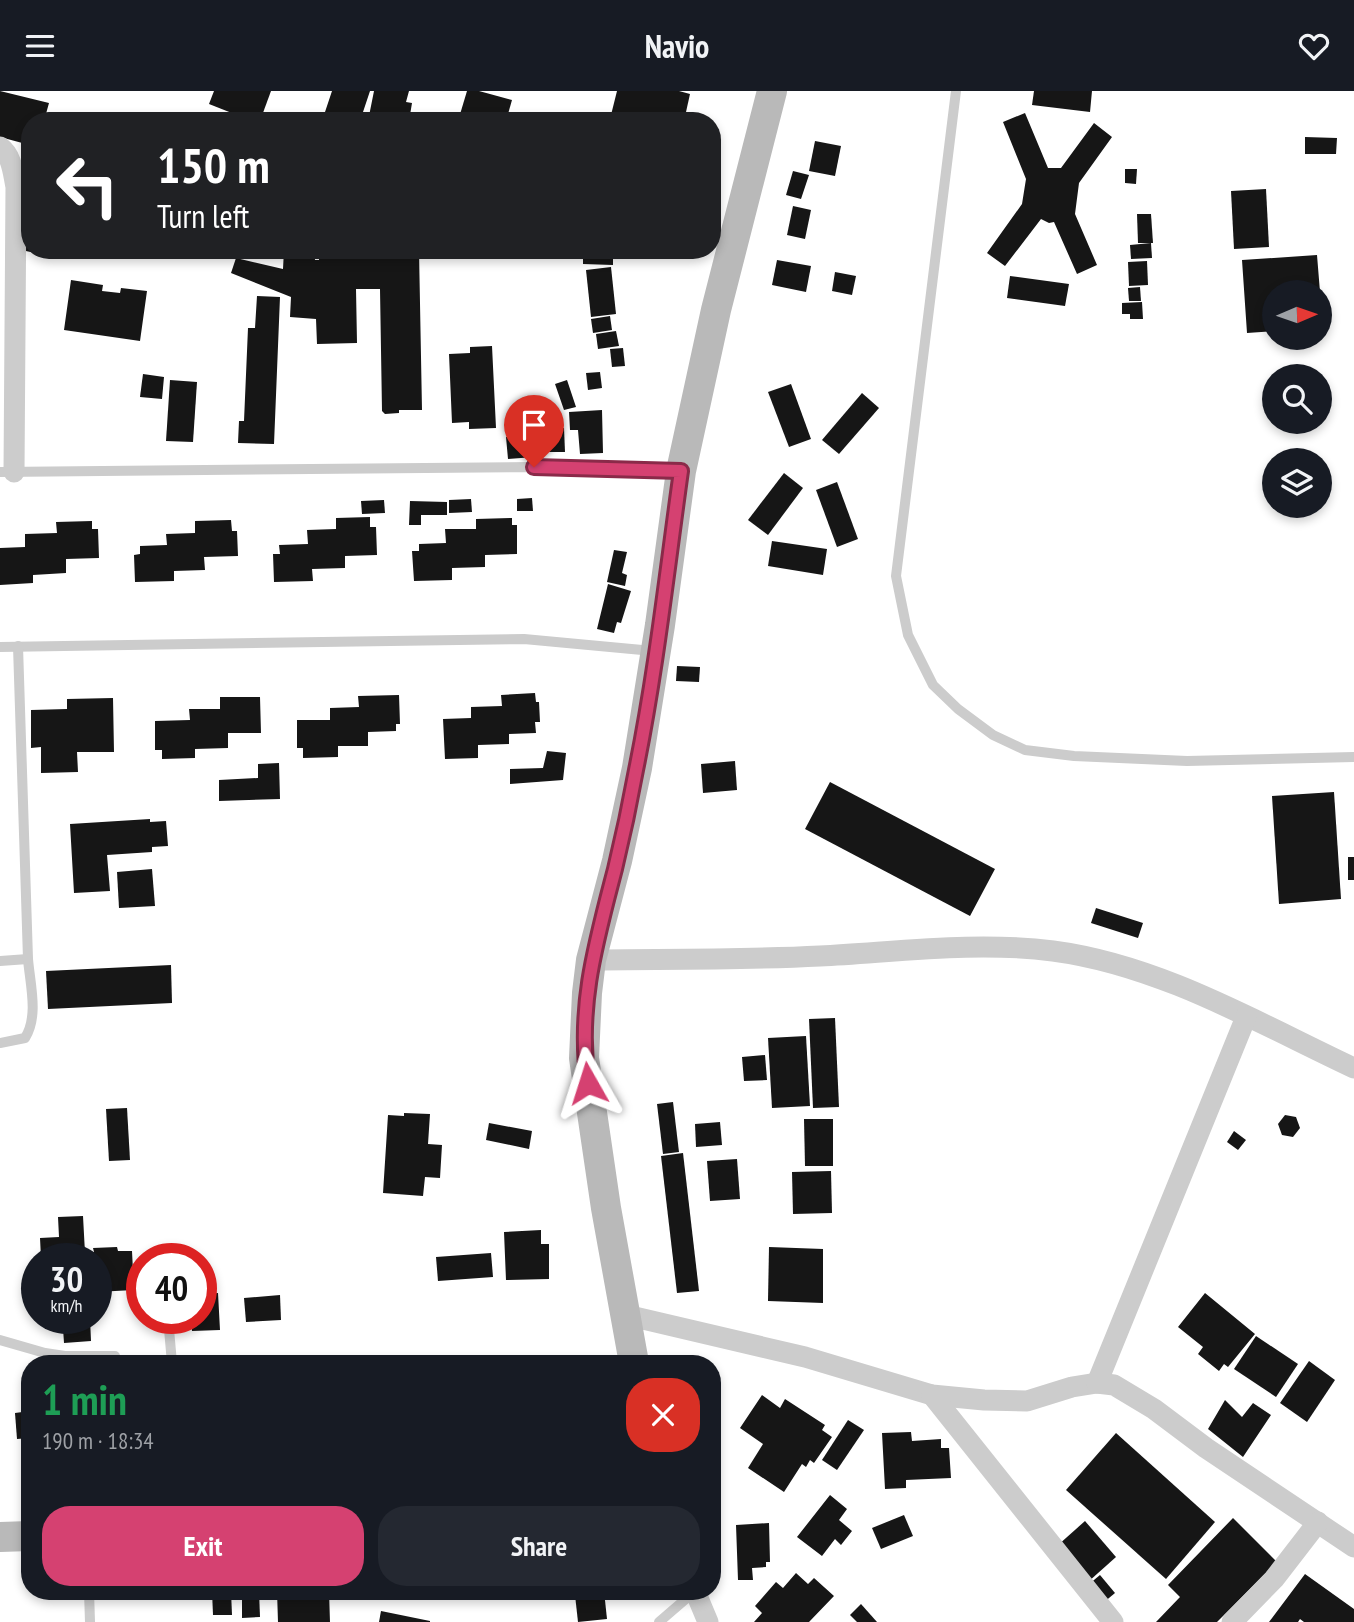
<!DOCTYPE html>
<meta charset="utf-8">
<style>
:root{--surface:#171b24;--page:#242831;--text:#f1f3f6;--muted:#9ea1a6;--accent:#d54171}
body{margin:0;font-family:"PT Sans Narrow",sans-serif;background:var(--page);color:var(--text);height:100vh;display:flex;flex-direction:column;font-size:26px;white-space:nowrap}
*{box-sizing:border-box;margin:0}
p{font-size:23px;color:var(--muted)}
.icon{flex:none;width:38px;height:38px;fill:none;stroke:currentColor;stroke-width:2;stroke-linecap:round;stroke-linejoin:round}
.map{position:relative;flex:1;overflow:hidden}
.drawer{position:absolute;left:21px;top:1264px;width:700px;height:245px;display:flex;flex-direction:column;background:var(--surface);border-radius:28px;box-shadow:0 4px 10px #0003}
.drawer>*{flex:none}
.guide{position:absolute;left:21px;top:21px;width:700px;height:147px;border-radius:28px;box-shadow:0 4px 10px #0003;background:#202124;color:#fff;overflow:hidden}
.needle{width:46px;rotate:88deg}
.tools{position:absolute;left:1262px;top:189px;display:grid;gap:14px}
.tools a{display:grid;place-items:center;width:70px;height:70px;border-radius:50%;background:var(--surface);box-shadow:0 4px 10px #0003;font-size:35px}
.speed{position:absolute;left:21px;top:1152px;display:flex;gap:14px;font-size:35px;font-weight:700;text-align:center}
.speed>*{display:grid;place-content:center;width:91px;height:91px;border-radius:50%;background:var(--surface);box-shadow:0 4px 10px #0003;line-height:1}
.speed small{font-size:18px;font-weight:400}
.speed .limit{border:10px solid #d22;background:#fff;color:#111}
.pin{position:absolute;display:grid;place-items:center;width:60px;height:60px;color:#fff;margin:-72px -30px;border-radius:50% 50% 50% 0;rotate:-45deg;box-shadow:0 0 7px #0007}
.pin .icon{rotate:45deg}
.me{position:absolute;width:77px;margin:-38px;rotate:354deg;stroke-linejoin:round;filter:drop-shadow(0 0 5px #0008)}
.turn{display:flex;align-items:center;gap:24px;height:147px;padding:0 21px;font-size:32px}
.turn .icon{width:91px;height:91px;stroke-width:2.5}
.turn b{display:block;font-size:49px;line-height:60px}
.round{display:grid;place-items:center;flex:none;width:74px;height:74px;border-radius:28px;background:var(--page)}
.overview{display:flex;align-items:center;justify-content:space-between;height:119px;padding:0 21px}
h1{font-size:42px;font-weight:700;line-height:52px;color:#1e9e55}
.action{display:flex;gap:14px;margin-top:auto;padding:14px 21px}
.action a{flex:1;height:80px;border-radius:28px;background:var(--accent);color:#fff;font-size:28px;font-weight:700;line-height:80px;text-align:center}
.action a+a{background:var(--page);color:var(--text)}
header{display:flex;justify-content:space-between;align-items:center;height:91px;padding:0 21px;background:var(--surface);font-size:32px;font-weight:700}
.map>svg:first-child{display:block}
</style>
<header><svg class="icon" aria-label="menu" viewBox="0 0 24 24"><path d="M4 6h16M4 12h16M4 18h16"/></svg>Navio<svg class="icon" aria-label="heart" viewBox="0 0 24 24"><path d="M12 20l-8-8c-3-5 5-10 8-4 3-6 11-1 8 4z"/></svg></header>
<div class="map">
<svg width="1354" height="1531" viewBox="0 0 1354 1531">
<rect width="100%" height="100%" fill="#fff"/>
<!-- building -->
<g fill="#161616">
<polygon points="0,0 49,12 44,30 30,30 30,47 28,46 26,53 0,46"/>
<polygon points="214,0 271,0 260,30 252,30 209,13"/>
<polygon points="332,0 370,0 360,30 322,30"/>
<polygon points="374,0 409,0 406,11 412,12 409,30 368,30"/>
<polygon points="467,0 479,0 512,9 506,30 458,30"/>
<polygon points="617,0 679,0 690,3 684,30 619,30 610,28"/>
<polygon points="1034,0 1092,0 1090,21 1032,14"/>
<polygon points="1025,22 1048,77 1061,77 1094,32 1112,46 1079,92 1075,123 1097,174 1077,183 1054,131 1049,132 1041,128 1005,175 987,162 1022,113 1026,88 1003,31"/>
<polygon points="1305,46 1337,47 1336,63 1305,63"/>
<polygon points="815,50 841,55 835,85 809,80"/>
<polygon points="1125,78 1137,78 1136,93 1125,92"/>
<polygon points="793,80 809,84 801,108 786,104"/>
<polygon points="1266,98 1269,156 1234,158 1231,100"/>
<polygon points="793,115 811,119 805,148 787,144"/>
<polygon points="28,119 30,159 51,159 50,165 21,159"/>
<polygon points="1137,123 1151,123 1153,152 1138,152"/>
<polygon points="1151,152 1152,167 1131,168 1130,154"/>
<polygon points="284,159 314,159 315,169 319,169 319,159 346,159 346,162 363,161 363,159 419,159 422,319 399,319 399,322 385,323 382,320 380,198 356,198 357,252 317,253 316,228 290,226 291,206 231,182 236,167 283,178"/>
<polygon points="583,159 613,159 613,174 583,173"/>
<polygon points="1317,164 1320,201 1274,201 1274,240 1247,242 1242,169"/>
<polygon points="777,169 811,175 806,201 772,194"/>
<polygon points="1147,170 1148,194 1129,195 1128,171"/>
<polygon points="611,176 616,223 591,226 586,179"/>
<polygon points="835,181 856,185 852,204 832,200"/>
<polygon points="1010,185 1069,193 1065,215 1007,207"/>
<polygon points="71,189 103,194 102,200 120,202 121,197 147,200 140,250 64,239"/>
<polygon points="1140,196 1141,210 1129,210 1128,197"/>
<polygon points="257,205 280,206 274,353 238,352 239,330 244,330 248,237 255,237"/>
<polygon points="1142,211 1143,228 1130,228 1130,223 1122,223 1122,212"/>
<polygon points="610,225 612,239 593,242 591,228"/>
<polygon points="616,240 619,255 598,258 596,243"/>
<polygon points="492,255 496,337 469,338 469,331 452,332 449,263 470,262 470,256"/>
<polygon points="623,257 625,275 612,276 610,258"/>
<polygon points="600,281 602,297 588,299 586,282"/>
<polygon points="143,283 164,286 162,308 140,306"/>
<polygon points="170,289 197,291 193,351 166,350"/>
<polygon points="567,289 576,316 564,319 555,293"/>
<polygon points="791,293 811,348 789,356 768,301"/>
<polygon points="862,302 879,317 839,363 822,349"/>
<polygon points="602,319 603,362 580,363 578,339 570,339 569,321"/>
<polygon points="564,337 565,361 539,361 539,338"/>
<polygon points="520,345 520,350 533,349 534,366 508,368 506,346"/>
<polygon points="784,382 803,397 768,444 748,429"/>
<polygon points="837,391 858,448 837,456 816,399"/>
<polygon points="532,407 533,420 517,420 517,408"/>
<polygon points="471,408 472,421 449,422 449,409"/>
<polygon points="384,409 385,422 362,423 361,410"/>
<polygon points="410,410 447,411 447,424 421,424 421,434 409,434"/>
<polygon points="370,426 370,436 376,436 377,464 345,465 345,477 312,478 313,490 274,491 273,463 280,463 279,454 308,453 307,439 336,438 336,427"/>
<polygon points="512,427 512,434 517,434 517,463 485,464 485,476 452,477 452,489 414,490 412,460 419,460 419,453 446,452 445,438 476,438 476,428"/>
<polygon points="231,429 232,440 237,440 238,465 204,466 205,479 174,480 174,490 135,491 134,464 140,463 140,455 167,454 166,443 195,442 195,430"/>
<polygon points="92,430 92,438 98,438 99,467 66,468 66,482 33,484 33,492 0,494 0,457 25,456 25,443 57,442 56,431"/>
<polygon points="772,450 827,458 823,484 768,475"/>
<polygon points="614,459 627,461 622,482 627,484 625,495 607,491"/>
<polygon points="608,493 631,500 621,532 617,531 614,542 597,538"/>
<polygon points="677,575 700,576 699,591 676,590"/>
<polygon points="535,602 536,611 539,611 540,631 535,631 536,642 509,643 509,653 478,654 478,667 445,668 443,628 471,627 471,616 502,615 501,604"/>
<polygon points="399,604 400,633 396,633 396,640 368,641 368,655 338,655 338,666 303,667 303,657 297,657 297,629 330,629 330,617 359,616 358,605"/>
<polygon points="220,606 260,606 261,642 228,642 228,657 195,658 195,667 162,668 162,659 155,659 155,630 190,629 189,618 220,618"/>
<polygon points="113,607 114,661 77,661 78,681 41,682 41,656 31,657 31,619 67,618 67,608"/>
<polygon points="547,660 566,662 563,689 510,693 510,678 543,677"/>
<polygon points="735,670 737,699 703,702 701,673"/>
<polygon points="279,672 280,708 219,710 219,689 258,687 258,673"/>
<polygon points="830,691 995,778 970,825 805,738"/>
<polygon points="1334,701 1341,808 1279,813 1272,705"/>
<polygon points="150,728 150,731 166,730 168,755 152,756 152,761 107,764 110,800 74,802 70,733"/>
<rect x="1348" y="766" width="6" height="23"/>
<polygon points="152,778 155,815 119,817 117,781"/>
<polygon points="1096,817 1143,832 1138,847 1091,832"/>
<polygon points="171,874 172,912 48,918 46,880"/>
<polygon points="835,927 839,1016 813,1017 809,928"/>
<polygon points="806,945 810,1015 772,1017 768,947"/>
<polygon points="765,964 767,989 744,990 742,966"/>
<polygon points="673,1011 679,1061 663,1063 657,1013"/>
<polygon points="127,1017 130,1069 109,1070 106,1018"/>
<polygon points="404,1022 430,1023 428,1053 442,1054 440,1087 425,1086 423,1105 383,1102 388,1024 404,1025"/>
<polygon points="1285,1024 1296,1026 1300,1037 1293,1046 1282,1044 1278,1033"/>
<polygon points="804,1028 833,1028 833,1075 805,1075"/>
<polygon points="720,1031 722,1054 696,1056 695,1033"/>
<polygon points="489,1032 532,1040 529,1058 486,1049"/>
<polygon points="1234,1040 1246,1049 1238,1059 1227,1051"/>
<polygon points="683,1062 699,1200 677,1202 661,1065"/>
<polygon points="737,1068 740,1108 710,1110 707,1070"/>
<polygon points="831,1080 832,1122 793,1123 792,1081"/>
<polygon points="83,1125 85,1162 94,1161 93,1157 117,1156 118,1160 132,1160 134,1199 96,1201 96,1167 41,1167 40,1147 59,1146 58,1126"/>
<polygon points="541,1139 541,1153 549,1153 549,1188 506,1189 504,1141"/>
<polygon points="769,1156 823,1158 823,1212 768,1210"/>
<polygon points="491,1162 493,1186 438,1190 436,1166"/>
<polygon points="218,1202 220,1239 192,1240 191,1227 201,1227 201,1203"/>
<polygon points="1205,1202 1255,1243 1228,1276 1224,1273 1219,1280 1198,1263 1203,1256 1178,1236"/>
<polygon points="280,1204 281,1229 246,1231 244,1207"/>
<polygon points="44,1227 90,1227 91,1250 64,1252 63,1237 45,1238"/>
<polygon points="1256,1245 1298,1273 1276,1306 1234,1278"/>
<polygon points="1309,1270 1335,1289 1307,1331 1280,1312"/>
<polygon points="762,1304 780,1317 785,1308 825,1334 822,1339 832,1346 814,1372 810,1369 806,1376 802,1373 784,1401 748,1377 763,1353 740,1337"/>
<polygon points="1225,1309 1242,1326 1253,1312 1271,1324 1243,1366 1208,1338"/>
<polygon points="30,1320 30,1347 17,1348 15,1322"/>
<polygon points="848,1329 864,1339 837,1379 822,1369"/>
<polygon points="911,1341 912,1350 941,1348 941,1357 949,1357 951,1387 906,1389 906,1397 885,1398 882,1342"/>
<polygon points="1116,1342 1215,1431 1166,1488 1066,1399"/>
<polygon points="830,1404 847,1418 839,1429 852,1440 841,1454 835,1448 822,1465 797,1446"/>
<polygon points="904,1424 913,1445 881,1458 872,1437"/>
<polygon points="1233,1427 1277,1471 1217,1531 1156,1531 1180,1506 1168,1494"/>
<polygon points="1085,1430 1116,1466 1088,1491 1057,1455"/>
<polygon points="769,1432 770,1471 766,1471 766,1476 752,1477 753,1489 738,1489 736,1434"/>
<polygon points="796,1482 808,1493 814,1487 834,1505 809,1531 754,1531 762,1522 755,1515 776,1491 783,1497"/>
<polygon points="1305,1483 1354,1518 1354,1531 1304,1531 1300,1528 1298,1531 1269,1531"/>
<polygon points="1100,1484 1115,1502 1103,1512 1088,1494"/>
<polygon points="212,1500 231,1500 232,1524 213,1524"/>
<polygon points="242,1500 259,1500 260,1526 242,1527"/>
<polygon points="277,1500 329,1500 330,1531 278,1531"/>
<polygon points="604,1500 607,1528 578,1531 575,1504"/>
<polygon points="861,1513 877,1531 857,1531 850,1524"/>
<polygon points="381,1520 430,1530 430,1531 379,1531"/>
</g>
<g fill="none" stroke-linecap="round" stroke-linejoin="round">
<!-- lane -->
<g stroke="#ccc" stroke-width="10">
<polyline points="956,0 896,485 908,544 933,594 958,618 993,644 1025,659 1074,665 1187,670 1354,666"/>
<polyline points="0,381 534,376 678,380"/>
<polyline points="0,556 524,548 653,560"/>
<polyline points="0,870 28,868"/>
<path d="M 0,952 L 25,947 C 39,925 30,893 28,868 L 18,555"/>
<polyline points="168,1227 172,1272"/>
<polyline points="0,1249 45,1262 65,1265 115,1265"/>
<polyline points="89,1500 90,1531"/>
<polyline points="659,1531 695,1500"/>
</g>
<!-- street -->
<g stroke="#ccc" stroke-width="21">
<path d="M 0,56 C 12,65 13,81 16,96 L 14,381"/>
<path d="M 591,869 C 667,868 744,869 820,865 C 897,861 976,850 1053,860 C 1160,874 1258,932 1354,977"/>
<polyline points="626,1224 805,1266 932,1304 984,1309 1027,1310 1072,1296 1097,1292 1114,1294 1154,1318 1206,1357 1354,1456"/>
<polyline points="1097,1292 1246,926"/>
<polyline points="932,1304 1113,1531"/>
<polyline points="695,1500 708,1531"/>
<polyline points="1232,1531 1274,1488 1318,1431"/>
</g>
<!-- secondary -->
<g stroke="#b9b9b9" stroke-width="30">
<polyline points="634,1272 606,1117 584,967 587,902 591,869 617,770 637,677 660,534 681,380 716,219 772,0"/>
<polyline points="0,1446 30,1445"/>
</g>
</g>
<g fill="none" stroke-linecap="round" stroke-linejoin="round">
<defs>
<path id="route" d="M 534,376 L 681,380 C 667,480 656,581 636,679 C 630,712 623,745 615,778 C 596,851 577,916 588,992"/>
</defs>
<!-- route casing -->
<use href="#route" stroke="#8a2a49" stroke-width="18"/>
<!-- route -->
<use href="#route" stroke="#d54171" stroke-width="12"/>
</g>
</svg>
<div class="tools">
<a><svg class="needle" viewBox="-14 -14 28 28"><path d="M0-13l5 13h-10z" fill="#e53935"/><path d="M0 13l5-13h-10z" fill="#9ea1a6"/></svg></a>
<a><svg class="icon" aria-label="search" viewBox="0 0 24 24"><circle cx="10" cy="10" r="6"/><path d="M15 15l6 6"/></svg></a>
<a><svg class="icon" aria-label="layers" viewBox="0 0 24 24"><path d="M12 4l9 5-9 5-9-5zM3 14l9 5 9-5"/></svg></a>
</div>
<div class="speed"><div>30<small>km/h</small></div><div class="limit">40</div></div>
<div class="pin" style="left:534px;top:376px;background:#d93025"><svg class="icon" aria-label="arrive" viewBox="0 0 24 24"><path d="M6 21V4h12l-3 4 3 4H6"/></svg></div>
<svg class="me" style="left:588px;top:992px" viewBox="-20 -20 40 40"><path d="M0-17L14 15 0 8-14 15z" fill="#d54171" stroke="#fff" stroke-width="4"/></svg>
<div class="guide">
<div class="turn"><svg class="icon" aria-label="left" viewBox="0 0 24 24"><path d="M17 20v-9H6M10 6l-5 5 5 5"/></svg><div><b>150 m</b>Turn left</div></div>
</div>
<section class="drawer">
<div class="overview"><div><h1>1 min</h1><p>190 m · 18:34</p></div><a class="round" style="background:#d93025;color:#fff"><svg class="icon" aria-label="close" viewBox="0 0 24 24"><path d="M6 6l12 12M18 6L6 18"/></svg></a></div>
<div class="action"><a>Exit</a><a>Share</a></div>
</section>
</div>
